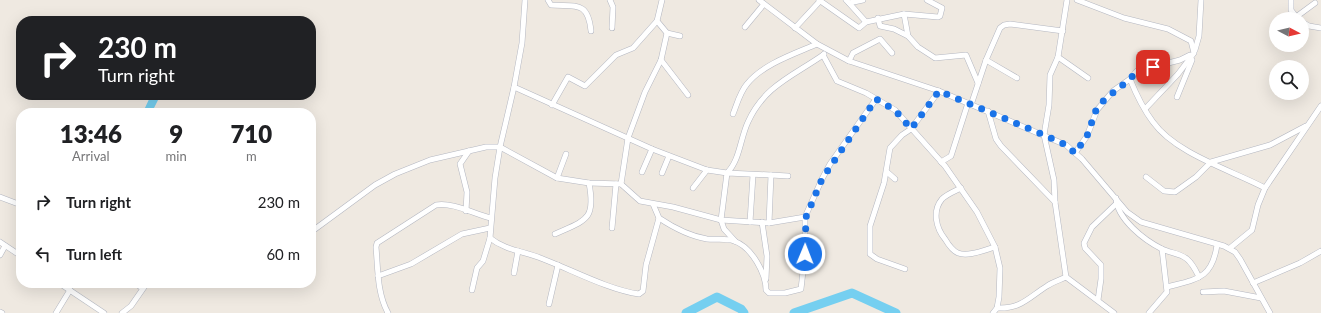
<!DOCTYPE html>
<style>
:root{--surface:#fff;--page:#f2f2f2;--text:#202124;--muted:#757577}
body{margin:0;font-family:Lato,sans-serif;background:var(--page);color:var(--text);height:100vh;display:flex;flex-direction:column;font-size:15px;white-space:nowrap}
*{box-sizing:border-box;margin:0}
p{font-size:13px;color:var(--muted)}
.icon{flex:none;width:22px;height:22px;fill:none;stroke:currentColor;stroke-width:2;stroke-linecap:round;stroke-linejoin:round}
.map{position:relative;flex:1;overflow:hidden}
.details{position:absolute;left:16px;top:108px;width:300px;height:180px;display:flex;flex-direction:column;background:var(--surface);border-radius:16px;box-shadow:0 4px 16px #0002}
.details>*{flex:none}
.banner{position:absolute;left:16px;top:16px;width:300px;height:84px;border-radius:16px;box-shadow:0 4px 16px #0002;background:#202124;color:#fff;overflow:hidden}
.needle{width:26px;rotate:97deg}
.controls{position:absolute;left:1269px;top:12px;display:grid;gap:8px}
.controls a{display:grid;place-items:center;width:40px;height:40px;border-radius:50%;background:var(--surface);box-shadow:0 4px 16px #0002;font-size:20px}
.pin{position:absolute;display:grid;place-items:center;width:34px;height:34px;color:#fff;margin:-17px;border-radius:8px;box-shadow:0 2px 6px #0006}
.me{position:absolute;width:44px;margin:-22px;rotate:1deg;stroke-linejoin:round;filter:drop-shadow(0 0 3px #0008)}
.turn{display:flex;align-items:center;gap:14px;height:84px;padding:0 16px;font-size:18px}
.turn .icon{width:52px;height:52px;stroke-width:2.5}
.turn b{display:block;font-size:28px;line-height:34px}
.eta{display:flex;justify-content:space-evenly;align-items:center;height:68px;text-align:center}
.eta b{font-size:24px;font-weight:800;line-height:28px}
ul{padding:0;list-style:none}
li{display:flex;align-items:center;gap:12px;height:52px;padding:0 16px}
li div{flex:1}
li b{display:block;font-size:15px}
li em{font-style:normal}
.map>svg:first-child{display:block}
</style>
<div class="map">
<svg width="1321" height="313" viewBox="0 0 1321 313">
<rect width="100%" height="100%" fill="#efe9e1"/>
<!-- water -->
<polygon fill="#75cff0" points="151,95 156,95 159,98 152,112 148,110 147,112 144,110"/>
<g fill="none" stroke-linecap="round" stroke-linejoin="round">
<!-- river -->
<g stroke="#75cff0" stroke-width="9">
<polyline points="686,313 717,297 741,309 744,313"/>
<polyline points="794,313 852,293 896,313"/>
</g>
<defs>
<g id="minor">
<path d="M 548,0 L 551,5 C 575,7 588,0 591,31"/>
<polyline points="610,0 613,7 612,28"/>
<polyline points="759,0 817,44 849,61 939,91 1066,145 1082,159 1127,212 1141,222 1224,246 1235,252 1240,259 1270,313"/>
<polyline points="819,0 859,28 866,22"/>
<polyline points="846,0 849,3 863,0"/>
<polyline points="1077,0 1124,18 1168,29 1191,41 1194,53 1178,74 1145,109"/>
<polyline points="1291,0 1291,10 1297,18"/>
<polyline points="849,3 866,22 904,14 938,17 940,16 942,8 927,0"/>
<polyline points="904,14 908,36 918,47 932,56 935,58 966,55 978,83"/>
<polyline points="1296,17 1315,3"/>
<polyline points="878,18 880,26 894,29 908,36"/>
<polyline points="1302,22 1309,26 1321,28"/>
<polyline points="745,27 764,4"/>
<polyline points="795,28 820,1"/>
<polyline points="667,33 680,36"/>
<polyline points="1195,50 1199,36 1201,0"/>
<polyline points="824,54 823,55 837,81 866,93 895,110 945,166 977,212 995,247 1000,268 999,297 997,308 993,313"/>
<polyline points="1058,57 1088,78"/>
<polyline points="661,60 688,95"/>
<polyline points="986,60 1017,78"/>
<polyline points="849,61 853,53 880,39 892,53"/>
<path d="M 1130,79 C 1136,94 1144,110 1153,122 C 1176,154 1231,170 1265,188"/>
<path d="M 514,87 L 652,149 L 707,170 L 727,173 C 740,160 740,139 748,122 C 764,86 793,76 823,55"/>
<polyline points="1177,97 1192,60"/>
<polyline points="552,105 568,77 585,86 616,55 633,48 657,21"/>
<polyline points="971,105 986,60 1000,28 1004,25 1010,24 1063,31"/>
<polyline points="988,111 996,139 1001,146 1055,202"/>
<path d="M 733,114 C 737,104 740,92 747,84 C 763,64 794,54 817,44"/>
<polyline points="1075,153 1087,136 1097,110 1113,91 1130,79 1137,71 1180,60 1190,55"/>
<polyline points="941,162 951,156 968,103"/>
<polyline points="642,172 652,149"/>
<polyline points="887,172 895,179"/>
<polyline points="662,173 669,156"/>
<polyline points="771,175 788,176"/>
<polyline points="1146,177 1164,191 1175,192 1196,177 1211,162 1270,145 1306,126"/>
<polyline points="557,178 566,154"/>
<polyline points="621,184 628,138 645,92 661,60 667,33 657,21 662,0"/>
<polyline points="693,188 707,170"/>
<path d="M 961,188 C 955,191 947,194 942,199 C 932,211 936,228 945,239 C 948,244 953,251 958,253 C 968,257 984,250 995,247"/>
<polyline points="0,197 21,205"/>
<path d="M 1116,198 C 1117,219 1144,240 1162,249 C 1170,253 1180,253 1187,259 C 1193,264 1196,271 1199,277"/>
<polyline points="466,211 467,192 460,164 469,151"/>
<path d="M 659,218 C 674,228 689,236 707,239 C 715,240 727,238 734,241 C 752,247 766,274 766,290 L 769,293 L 785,293 L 801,289 L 805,254 L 805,217"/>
<polyline points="750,222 753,175"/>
<polyline points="762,222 767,256 766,279"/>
<polyline points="612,228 616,184"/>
<polyline points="311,232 375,185 395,174 430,160 486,147 500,147 557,178 589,183 621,184 640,201 673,207 721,220 769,223 805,217 822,179 830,164 876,99"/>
<path d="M 555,234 C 586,220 596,220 589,183"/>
<path d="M 490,238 C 506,251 525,251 543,259 C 572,270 609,290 639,294 L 643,291 L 646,265 L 659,218 L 653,204"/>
<polyline points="735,241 724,229 721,220 727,173 771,175 769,223"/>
<polyline points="0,242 21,256"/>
<polyline points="1230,248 1252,230 1258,205 1265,188 1321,106"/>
<polyline points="0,255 5,246"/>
<polyline points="905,269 877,259 870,254 870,226 884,183 890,148 902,135 911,129 939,91"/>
<polyline points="514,273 518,251"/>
<polyline points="378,276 411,264 462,234 490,228"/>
<polyline points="1066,277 1114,313"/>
<polyline points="59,283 104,313"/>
<polyline points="135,283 142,288"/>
<polyline points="1253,283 1300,263 1321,251"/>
<path d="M 1167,287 C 1197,279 1212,279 1217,245"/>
<polyline points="472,290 477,268 483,261 490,238 495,178 500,147 514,87 522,43 525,0"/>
<polyline points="1203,292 1224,291 1261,298"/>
<polyline points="1098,300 1101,279 1101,265 1085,248 1084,243 1092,227 1116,204"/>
<polyline points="549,304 558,265"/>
<path d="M 997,308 C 1021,309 1028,298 1047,286 C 1053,282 1060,280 1066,277 L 1055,202 L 1054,180 L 1044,135 L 1049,105 L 1050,75 L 1058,57 L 1067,0"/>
<polyline points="0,312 2,313"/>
<polyline points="56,313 70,290"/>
<polyline points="122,313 131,306 147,283"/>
<path d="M 388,313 C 377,293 378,269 376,247 L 377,243 L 436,205 C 453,202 474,214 491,218"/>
<polyline points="1149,313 1167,292 1162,249"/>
</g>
</defs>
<!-- minor casing -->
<use href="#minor" stroke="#b4b7c1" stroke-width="6"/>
<!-- minor -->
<use href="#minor" stroke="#fff" stroke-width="5"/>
</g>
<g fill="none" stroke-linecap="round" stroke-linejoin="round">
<!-- route -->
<polyline stroke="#1a73e8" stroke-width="7" stroke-dasharray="0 12.6" points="805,254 806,217 822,179 876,99 895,110 911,129 939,91 1044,135 1066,145 1075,153 1087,136 1096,110 1104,100 1130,79 1137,71 1153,67"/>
</g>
</svg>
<div class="controls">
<a><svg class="needle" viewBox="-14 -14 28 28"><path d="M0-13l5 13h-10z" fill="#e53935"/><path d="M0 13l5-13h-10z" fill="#757577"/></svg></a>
<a><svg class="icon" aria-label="search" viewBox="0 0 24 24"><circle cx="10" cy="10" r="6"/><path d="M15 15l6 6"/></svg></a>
</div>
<div class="pin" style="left:1153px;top:67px;background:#d93025"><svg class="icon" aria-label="arrive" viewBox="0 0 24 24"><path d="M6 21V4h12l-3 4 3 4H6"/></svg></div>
<svg class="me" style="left:805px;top:254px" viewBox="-20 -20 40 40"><circle r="17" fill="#1a73e8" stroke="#fff" stroke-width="3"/><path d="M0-11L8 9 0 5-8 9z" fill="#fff"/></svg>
<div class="banner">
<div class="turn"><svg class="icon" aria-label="right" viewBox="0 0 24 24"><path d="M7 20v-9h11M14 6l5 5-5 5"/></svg><div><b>230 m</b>Turn right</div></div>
</div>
<section class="details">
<div class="eta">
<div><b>13:46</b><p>Arrival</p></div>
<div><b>9</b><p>min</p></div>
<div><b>710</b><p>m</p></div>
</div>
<ul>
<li><svg class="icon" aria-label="right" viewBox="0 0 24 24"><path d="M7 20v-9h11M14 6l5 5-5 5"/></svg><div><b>Turn right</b></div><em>230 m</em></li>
<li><svg class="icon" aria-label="left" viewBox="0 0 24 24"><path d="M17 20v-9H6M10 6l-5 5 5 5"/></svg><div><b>Turn left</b></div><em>60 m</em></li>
</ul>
</section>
</div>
